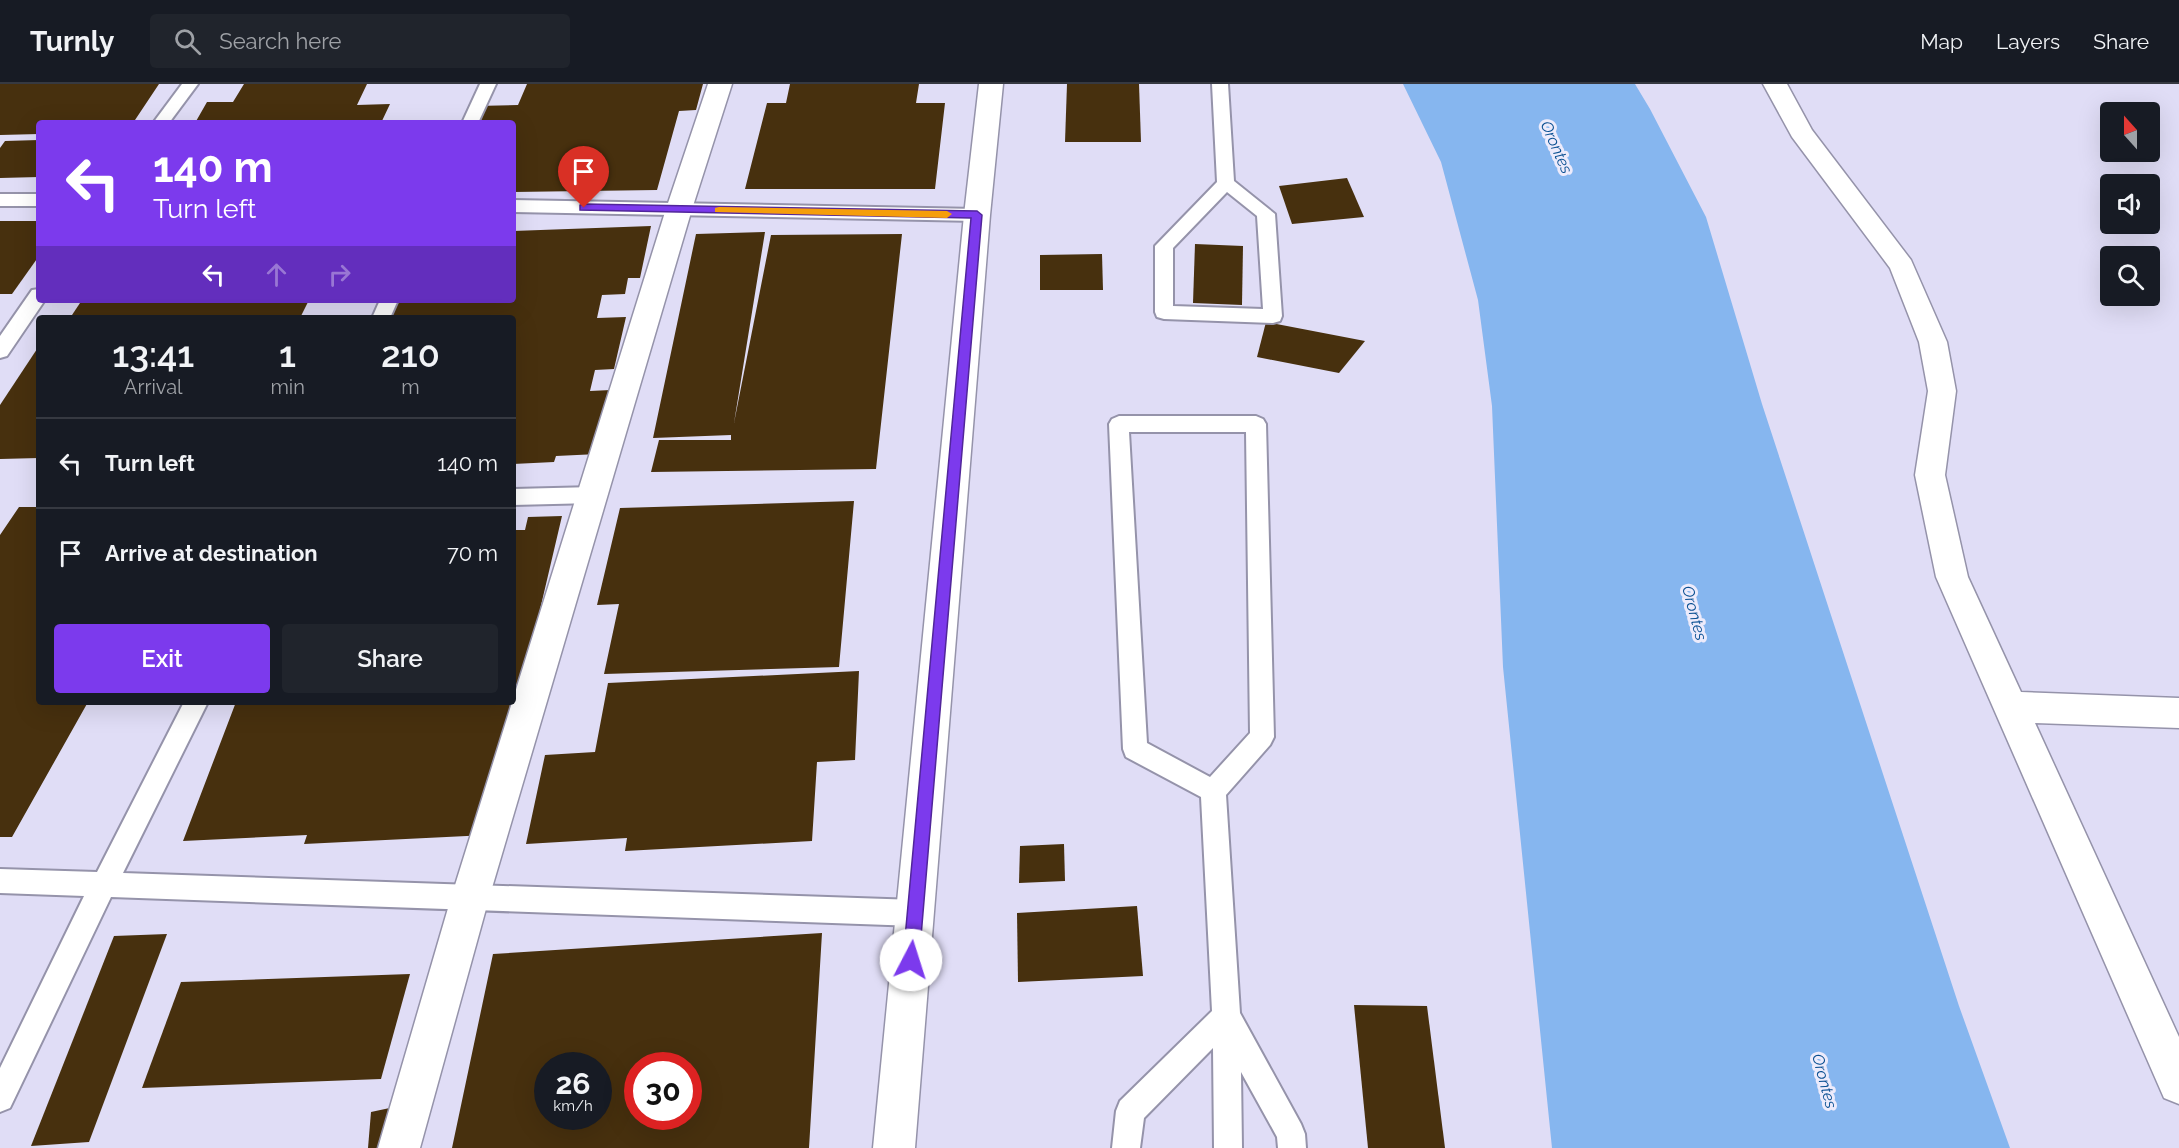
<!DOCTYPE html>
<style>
:root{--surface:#171b24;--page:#20242c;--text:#f1f3f6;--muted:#9ea1a6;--line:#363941;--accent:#7c3aed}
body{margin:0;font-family:Raleway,sans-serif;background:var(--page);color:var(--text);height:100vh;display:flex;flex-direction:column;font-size:22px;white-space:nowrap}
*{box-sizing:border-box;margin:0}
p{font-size:20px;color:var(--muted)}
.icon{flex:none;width:33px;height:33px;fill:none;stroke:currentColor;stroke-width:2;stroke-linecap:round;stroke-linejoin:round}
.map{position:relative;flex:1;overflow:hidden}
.panel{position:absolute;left:36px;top:231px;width:480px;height:390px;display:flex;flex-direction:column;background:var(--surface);border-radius:6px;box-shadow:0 6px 24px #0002}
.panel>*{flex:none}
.guide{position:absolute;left:36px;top:36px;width:480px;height:183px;border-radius:6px;box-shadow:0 6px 24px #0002;background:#7c3aed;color:#fff;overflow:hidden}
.needle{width:39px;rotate:339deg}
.buttons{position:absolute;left:2100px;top:18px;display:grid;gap:12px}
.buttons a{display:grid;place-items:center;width:60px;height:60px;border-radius:6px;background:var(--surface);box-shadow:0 6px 24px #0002;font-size:30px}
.speed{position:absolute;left:534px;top:968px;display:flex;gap:12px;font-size:30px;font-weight:700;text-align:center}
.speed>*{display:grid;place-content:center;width:78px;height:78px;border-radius:50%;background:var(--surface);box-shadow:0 6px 24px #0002;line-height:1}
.speed small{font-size:15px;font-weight:400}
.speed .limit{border:9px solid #d22;background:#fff;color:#111}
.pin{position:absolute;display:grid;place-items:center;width:51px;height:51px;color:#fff;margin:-62px -26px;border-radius:50% 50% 50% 0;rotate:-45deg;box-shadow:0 0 6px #0007}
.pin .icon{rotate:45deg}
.me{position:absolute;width:66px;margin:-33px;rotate:5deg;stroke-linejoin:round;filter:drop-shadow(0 0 4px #0008)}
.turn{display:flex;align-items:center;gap:21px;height:126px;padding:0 18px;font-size:27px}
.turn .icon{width:78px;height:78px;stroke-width:2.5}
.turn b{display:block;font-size:42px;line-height:51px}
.lanes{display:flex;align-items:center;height:57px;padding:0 18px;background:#0003;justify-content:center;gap:30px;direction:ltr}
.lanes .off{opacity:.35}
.eta{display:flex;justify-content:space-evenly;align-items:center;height:102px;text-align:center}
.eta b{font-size:36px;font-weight:600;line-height:42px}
.button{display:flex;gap:12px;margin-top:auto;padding:12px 18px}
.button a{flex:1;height:69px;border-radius:6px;background:var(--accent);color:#fff;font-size:24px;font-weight:600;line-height:69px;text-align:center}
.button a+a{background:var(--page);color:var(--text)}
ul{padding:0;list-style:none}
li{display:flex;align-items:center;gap:18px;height:90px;padding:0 18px;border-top:2px solid var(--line)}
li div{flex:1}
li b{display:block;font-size:22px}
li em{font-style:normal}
header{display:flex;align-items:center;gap:36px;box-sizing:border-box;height:84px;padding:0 30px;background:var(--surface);border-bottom:2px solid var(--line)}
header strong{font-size:28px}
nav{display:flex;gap:33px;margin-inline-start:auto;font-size:21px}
.search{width:420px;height:54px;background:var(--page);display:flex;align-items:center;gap:15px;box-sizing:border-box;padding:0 21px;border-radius:6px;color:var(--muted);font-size:22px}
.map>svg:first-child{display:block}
</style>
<header>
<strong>Turnly</strong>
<div class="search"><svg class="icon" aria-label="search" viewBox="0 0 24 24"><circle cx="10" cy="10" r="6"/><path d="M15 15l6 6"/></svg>Search here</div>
<nav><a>Map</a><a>Layers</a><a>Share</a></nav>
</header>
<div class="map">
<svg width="2179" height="1064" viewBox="0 0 2179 1064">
<rect width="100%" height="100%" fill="#e0ddf6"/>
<!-- water -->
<polygon fill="#86b6ef" points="1403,0 1635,0 1650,25 1706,133 1762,320 1845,574 1959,922 2010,1064 1552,1064 1503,583 1492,322 1478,216 1441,78"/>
<!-- building -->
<g fill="#47300e" fill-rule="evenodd">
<polygon points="0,0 159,0 133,39 39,39 39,50 0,51"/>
<polygon points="244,0 367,0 357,21 390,20 381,39 195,39 207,18 233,18"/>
<polygon points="527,0 703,0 696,26 679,27 657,106 513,108 513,39 469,39 476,22 518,21"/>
<polygon points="790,0 919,0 916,19 945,19 935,105 745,105 767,19 786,19"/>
<polygon points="1067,0 1139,0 1141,58 1065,58"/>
<polygon points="39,56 39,93 0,94 0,64 5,57"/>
<polygon points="1347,94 1364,133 1292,140 1279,102"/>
<polygon points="0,137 39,137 39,172 12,210 0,210"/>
<polygon points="651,142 640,194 628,194 625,210 602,211 597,234 626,233 614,285 595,286 590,307 611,306 598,370 556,372 554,378 513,380 513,234 374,234 381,216 513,216 513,147"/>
<polygon points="765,148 734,339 771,151 902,150 876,385 651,388 659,356 731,356 731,351 653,354 696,150"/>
<polygon points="1195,160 1243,162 1242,221 1193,219"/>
<polygon points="1102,170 1103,206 1040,206 1040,171"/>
<polygon points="82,216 309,216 300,234 70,234"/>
<polygon points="1266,238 1365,257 1339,289 1257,273"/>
<polygon points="39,262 39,374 0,375 0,321"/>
<polygon points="854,417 839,583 604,590 619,520 597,521 620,424"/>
<polygon points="19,423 39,423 39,618 88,618 12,753 0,753 0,451"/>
<polygon points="562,432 487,751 304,760 307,751 183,757 236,618 513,618 513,446 525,446 528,433"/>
<polygon points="859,587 855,676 817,678 812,757 625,767 627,754 526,760 545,671 595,668 608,599"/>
<polygon points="1064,760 1065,797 1019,799 1020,762"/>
<polygon points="1137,822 1143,892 1018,898 1017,829"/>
<path d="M 822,849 L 809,1064 L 452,1064 L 493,870 ZM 548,981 L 598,981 L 598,1032 L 548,1032 ZM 638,981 L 688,981 L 688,1032 L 638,1032 Z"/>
<polygon points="167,850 89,1058 31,1062 114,852"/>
<polygon points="410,890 381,995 142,1004 181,898"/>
<polygon points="1354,921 1427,922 1445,1064 1368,1064"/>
<polygon points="399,1022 396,1064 368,1064 371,1028"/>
</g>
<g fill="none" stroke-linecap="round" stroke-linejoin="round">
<defs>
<g id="service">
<polygon points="182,0 198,0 169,39 153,39"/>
<polygon points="480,0 496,0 478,39 462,39"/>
<path d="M 1212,0 L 1228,0 L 1234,97 L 1275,130 L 1282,232 L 1280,237 L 1273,239 L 1164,235 L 1157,233 L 1155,228 L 1155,162 L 1217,98 ZM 1227,108 L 1257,132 L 1263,225 L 1173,222 L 1173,164 Z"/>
<rect x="0" y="110" width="39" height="12"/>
<polygon points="513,116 977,125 983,127 986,131 983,135 977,137 513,128"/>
<polygon points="39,205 39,216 45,216 7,272 0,274 0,252 32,206"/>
<polygon points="380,216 398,216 390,234 372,234"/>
<path d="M 1119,332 L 1256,332 L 1263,335 L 1266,340 L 1274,653 L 1270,661 L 1226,711 L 1240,929 L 1301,1040 L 1305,1050 L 1306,1064 L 1278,1064 L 1277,1053 L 1241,988 L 1242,1064 L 1214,1064 L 1213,964 L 1144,1034 L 1140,1064 L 1112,1064 L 1116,1027 L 1120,1017 L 1212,927 L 1201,713 L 1126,673 L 1123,665 L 1109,340 L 1112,335 ZM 1129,348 L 1246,348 L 1250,649 L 1210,693 L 1147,659 Z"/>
<polygon points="594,403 601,405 605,411 601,417 594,419 513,421 513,405"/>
<polygon points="184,618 208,618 123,789 916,816 925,820 929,829 925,838 916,842 111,813 10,1024 0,1028 0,984 84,812 0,809 0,785 97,788"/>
</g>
<g id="minor">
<polygon points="708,0 732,0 692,125 489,814 420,1064 378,1064 451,814 666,125"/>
<polygon points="979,0 1003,0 990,131 915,1064 873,1064 964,131"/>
<polygon points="1763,0 1787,0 1812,46 1911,176 1947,258 1956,307 1945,391 1968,493 2021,608 2179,614 2179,644 2035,639 2179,953 2179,1020 2164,1014 1936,493 1915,391 1928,307 1919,258 1890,184 1792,53"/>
</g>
</defs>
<!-- service casing -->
<use href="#service" stroke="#9593aa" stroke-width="4"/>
<!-- minor casing -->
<use href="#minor" stroke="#9593aa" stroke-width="3"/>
<!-- service -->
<use href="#service" fill="#fff" fill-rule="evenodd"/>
<!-- minor -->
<use href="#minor" fill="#fff" fill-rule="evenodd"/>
</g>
<!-- route -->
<polygon fill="#7c3aed" stroke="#51269a" stroke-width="1.5" points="584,120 977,127 982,131 919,876 917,881 911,884 906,881 903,876 971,134 580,126 580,121"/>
<!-- slow -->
<polygon fill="#f59e0b" points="719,123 947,127 952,130 947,134 715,128 715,124"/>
<g text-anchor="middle" stroke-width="6" stroke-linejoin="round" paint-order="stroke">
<!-- water labels -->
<g font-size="16" font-style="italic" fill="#094f92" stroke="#edebfb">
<text transform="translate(1557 63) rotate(66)" y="6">Orontes</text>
<text transform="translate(1695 529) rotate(75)" y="6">Orontes</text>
<text transform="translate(1825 997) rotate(75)" y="6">Orontes</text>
</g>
</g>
</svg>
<div class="buttons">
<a><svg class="needle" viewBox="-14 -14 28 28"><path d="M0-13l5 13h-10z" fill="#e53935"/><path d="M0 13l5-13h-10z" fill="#9ea1a6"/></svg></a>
<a><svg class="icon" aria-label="sound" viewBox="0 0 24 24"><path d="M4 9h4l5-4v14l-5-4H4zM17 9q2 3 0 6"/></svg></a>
<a><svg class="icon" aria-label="search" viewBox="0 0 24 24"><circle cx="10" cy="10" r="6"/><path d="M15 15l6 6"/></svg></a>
</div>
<div class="speed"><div>26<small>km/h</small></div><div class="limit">30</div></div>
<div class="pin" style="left:584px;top:124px;background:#d93025"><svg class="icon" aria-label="arrive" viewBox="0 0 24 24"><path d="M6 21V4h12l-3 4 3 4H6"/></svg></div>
<svg class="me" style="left:911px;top:876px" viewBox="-20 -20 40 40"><circle r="19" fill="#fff"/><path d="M0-13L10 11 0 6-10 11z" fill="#7c3aed"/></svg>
<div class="guide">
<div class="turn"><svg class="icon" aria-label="left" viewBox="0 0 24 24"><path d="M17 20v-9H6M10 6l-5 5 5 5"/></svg><div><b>140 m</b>Turn left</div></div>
<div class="lanes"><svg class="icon" aria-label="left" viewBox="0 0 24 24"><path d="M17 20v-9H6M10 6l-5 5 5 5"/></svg><svg class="icon off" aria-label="ahead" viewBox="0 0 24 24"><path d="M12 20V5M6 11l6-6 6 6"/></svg><svg class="icon off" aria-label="right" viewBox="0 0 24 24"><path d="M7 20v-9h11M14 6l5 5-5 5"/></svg></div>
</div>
<section class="panel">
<div class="eta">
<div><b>13:41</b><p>Arrival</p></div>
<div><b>1</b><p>min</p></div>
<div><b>210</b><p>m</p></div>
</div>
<ul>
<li><svg class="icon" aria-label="left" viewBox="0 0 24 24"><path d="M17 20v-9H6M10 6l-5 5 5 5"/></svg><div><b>Turn left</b></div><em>140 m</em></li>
<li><svg class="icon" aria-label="arrive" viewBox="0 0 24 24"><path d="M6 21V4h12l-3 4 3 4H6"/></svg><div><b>Arrive at destination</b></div><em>70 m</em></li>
</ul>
<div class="button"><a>Exit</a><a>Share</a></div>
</section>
</div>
